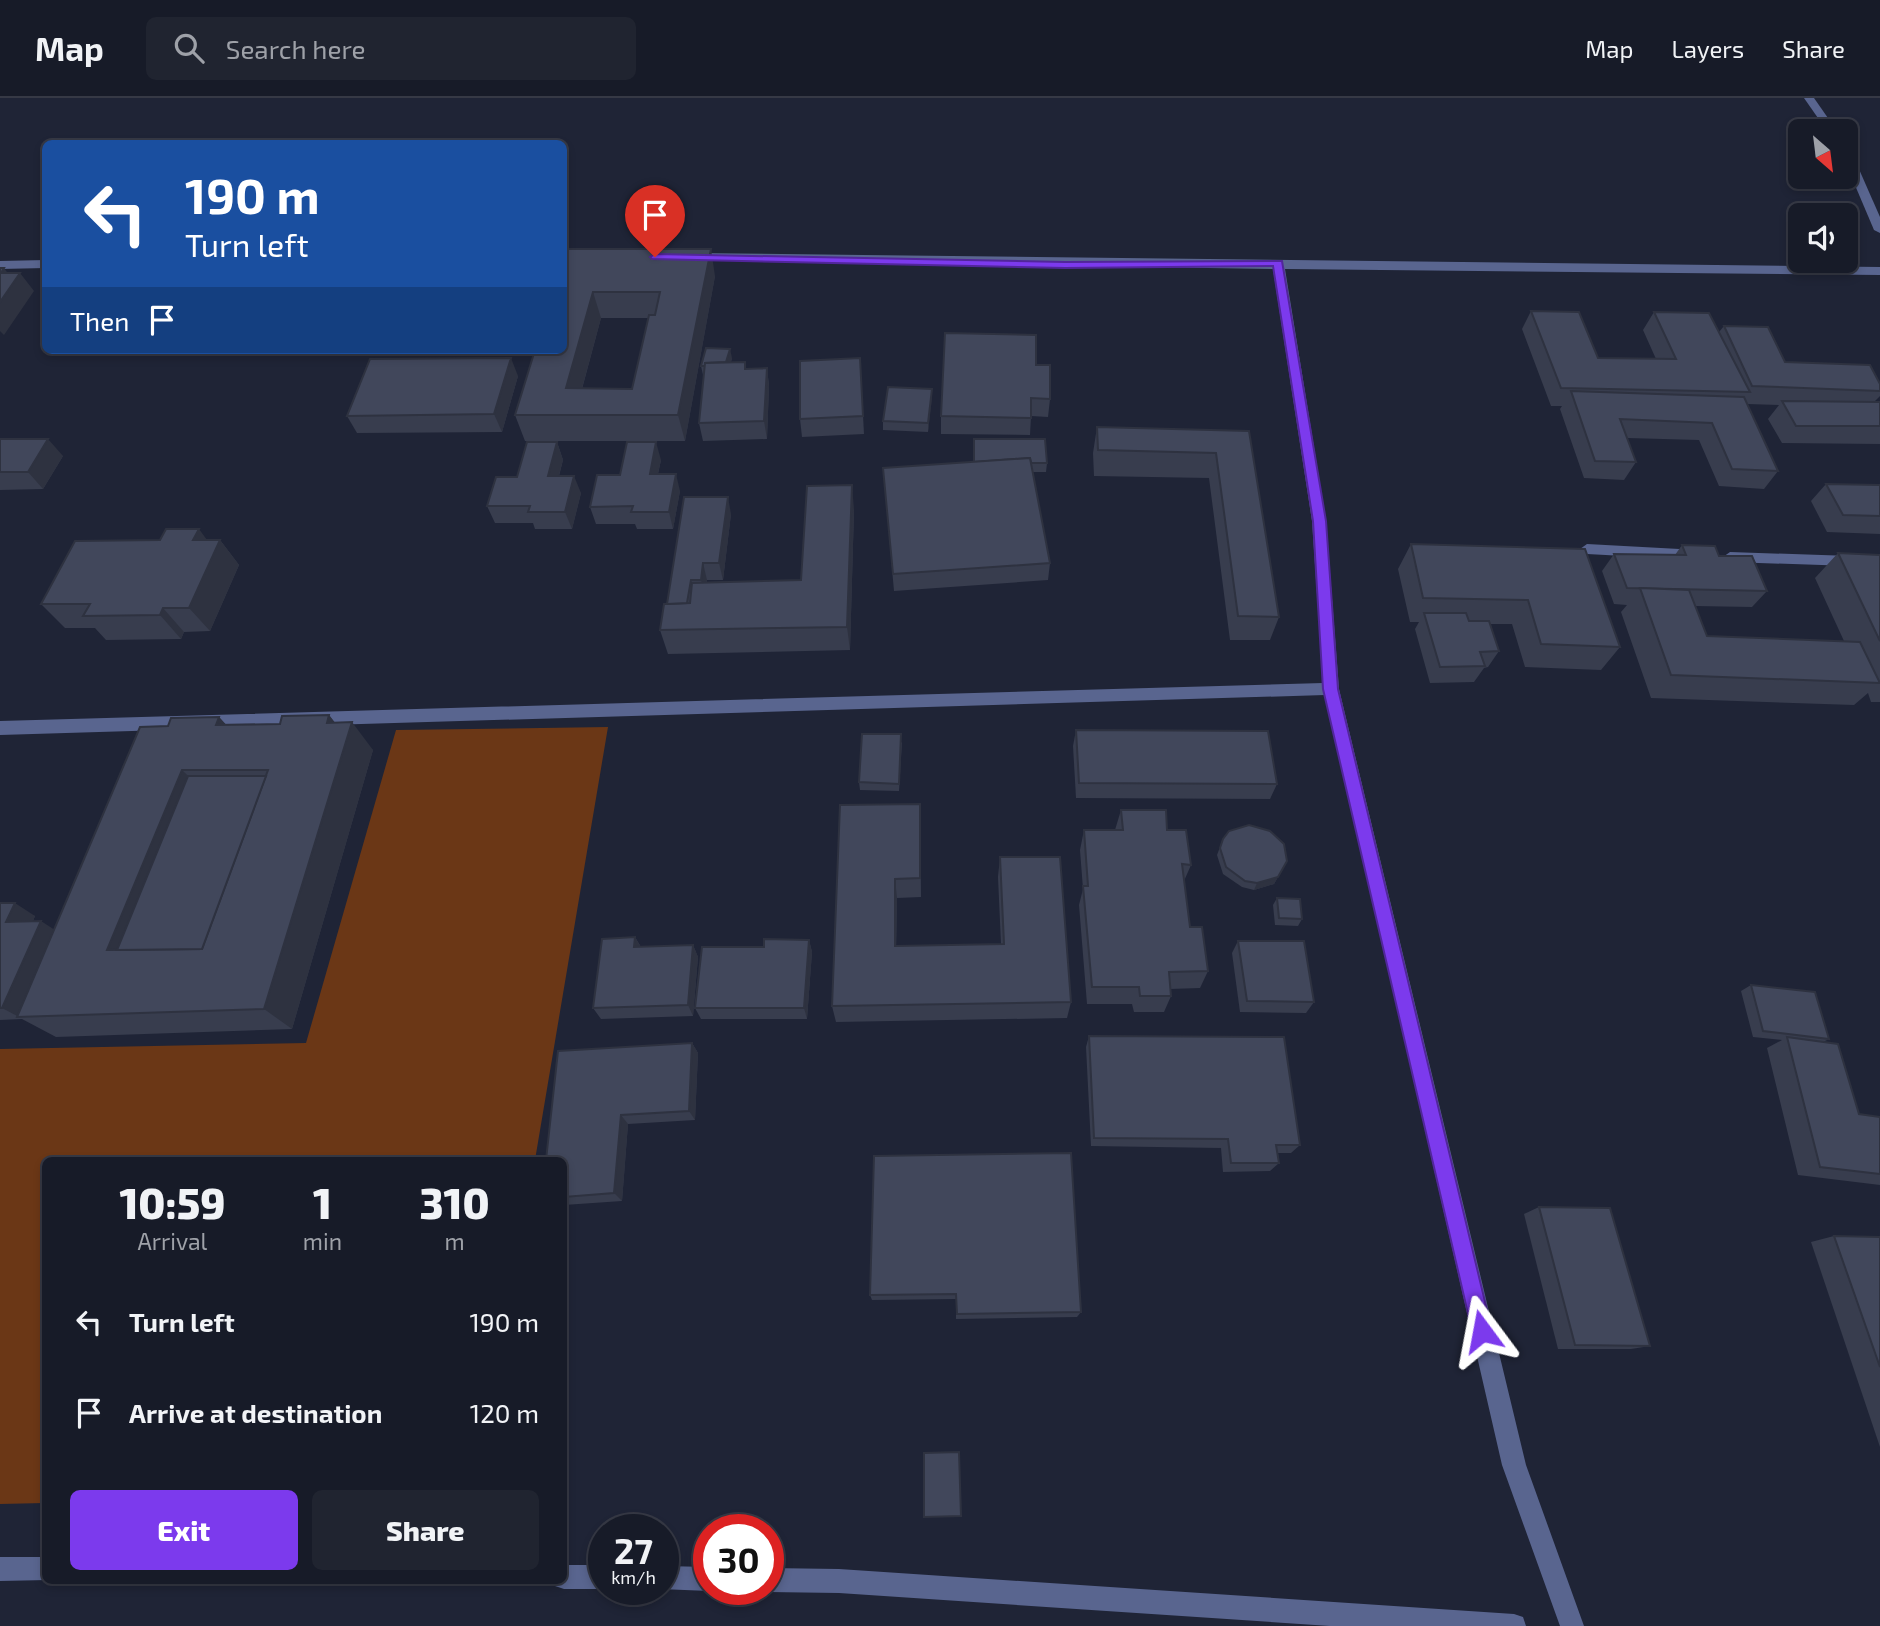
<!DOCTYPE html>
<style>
:root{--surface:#171b28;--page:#202430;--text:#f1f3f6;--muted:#9ea1a8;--line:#363945;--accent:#7c3aed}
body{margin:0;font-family:"Exo 2",sans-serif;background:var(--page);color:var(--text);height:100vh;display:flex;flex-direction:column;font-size:26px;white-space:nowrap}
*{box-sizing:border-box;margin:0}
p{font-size:23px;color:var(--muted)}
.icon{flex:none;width:38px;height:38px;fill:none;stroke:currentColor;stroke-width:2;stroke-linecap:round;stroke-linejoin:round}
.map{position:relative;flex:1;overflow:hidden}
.drawer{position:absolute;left:42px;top:1059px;width:525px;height:427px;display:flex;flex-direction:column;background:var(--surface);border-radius:10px;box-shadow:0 4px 10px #0003,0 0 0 2px var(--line)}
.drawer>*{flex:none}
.guide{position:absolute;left:42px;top:42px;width:525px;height:214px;border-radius:10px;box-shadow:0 4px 10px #0003,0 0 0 2px var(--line);background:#1a4fa0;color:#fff;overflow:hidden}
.needle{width:46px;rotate:152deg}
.tools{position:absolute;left:1788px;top:21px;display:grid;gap:14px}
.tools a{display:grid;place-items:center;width:70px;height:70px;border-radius:10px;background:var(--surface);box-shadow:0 4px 10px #0003,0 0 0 2px var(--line);font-size:35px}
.speed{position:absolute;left:588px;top:1416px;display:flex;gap:14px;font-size:35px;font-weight:700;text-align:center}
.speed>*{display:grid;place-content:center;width:91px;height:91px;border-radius:50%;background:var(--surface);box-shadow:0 4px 10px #0003,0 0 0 2px var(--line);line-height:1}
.speed small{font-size:18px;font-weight:400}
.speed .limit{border:10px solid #d22;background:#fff;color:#111}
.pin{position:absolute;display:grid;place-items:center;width:60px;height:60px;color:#fff;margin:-72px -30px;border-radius:50% 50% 50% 0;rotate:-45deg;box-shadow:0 0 7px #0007}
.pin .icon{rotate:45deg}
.me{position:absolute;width:77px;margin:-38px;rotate:347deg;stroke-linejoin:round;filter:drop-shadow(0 0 5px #0008)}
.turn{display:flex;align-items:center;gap:24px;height:147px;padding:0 28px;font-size:32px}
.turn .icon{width:91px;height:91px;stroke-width:2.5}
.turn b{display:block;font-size:49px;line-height:60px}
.then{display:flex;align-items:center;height:66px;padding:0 28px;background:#0003;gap:14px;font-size:26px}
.eta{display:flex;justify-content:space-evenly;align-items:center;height:119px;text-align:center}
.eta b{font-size:42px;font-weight:800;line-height:49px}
.primary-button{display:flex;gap:14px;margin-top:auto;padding:14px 28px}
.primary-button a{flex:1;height:80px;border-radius:10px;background:var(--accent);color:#fff;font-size:28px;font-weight:800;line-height:80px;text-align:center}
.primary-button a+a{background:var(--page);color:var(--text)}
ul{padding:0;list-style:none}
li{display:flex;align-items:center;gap:21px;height:91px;padding:0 28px}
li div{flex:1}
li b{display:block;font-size:26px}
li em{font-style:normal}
header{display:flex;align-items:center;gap:42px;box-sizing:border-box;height:98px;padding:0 35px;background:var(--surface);border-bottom:2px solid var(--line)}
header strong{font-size:33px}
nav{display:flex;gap:38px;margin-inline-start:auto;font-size:24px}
.search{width:490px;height:63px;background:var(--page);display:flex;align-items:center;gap:18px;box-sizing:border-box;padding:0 24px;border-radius:10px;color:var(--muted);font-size:26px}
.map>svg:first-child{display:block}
</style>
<header>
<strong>Map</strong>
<div class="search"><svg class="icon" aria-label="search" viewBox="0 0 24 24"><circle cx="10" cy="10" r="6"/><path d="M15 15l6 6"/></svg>Search here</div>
<nav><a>Map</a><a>Layers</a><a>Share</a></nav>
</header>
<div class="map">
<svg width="1880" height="1528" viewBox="0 0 1880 1528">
<rect width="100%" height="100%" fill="#1f2436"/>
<!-- green -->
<polygon fill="#6b3716" points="608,629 535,1062 46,1062 45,1405 0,1406 0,951 306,945 396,632"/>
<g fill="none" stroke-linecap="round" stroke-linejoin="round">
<!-- street -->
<g fill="#59658f" fill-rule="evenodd">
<polygon points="1804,0 1814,0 1837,33 1827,33"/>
<polygon points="1846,50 1851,53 1880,119 1880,135 1874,132 1846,66"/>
<polygon points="690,155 1880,169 1880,177 1285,171 1326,423 1339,591 1526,1367 1584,1528 1560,1528 1502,1367 1325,597 0,637 0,623 1323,585 1312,423 1273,171 686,162 684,159"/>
<polygon points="46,162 46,170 0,171 0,163"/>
<polygon points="1587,446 1698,452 1705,457 1698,462 1587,456 1580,451"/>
<polygon points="1730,454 1880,459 1880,469 1730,464 1723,459"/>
<polygon points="0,1459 46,1459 46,1482 48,1482 0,1483"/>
<polygon points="564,1467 604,1467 604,1491 564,1491 555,1488 553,1482 564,1482"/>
<polygon points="663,1468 709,1469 709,1491 714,1491 709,1493 660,1491 663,1491"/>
<polygon points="768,1470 839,1471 1514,1516 1523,1519 1526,1528 1330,1528 839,1495 768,1494 761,1491 768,1491"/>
</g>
</g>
<!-- wall -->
<g fill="#383d4e" fill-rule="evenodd">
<path d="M 564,157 L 715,178 L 685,343 L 525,343 L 515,317 ZM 601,220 L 648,220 L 632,291 L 582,291 Z"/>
<polygon points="1531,213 1598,260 1656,261 1643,232 1654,214 1719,234 1724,228 1785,264 1880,286 1880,298 1874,304 1880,304 1880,346 1782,345 1768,321 1779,307 1747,306 1778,373 1764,391 1719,388 1699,342 1627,340 1636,364 1624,382 1584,380 1560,311 1562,308 1551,308 1522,231"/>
<polygon points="732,260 731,264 745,264 746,271 767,270 769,288 767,341 703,343 699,325 704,277 703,277 701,268"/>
<polygon points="860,260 864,336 802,339 800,321"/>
<polygon points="1036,267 1050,301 1048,319 1031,318 1030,337 941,336 941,318"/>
<polygon points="518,278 502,334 357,335 347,318"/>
<polygon points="932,291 928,334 883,332 883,323"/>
<polygon points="1097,329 1249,333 1279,519 1270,542 1230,542 1209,380 1094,378 1093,355"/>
<polygon points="0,341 63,358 43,391 0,392"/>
<polygon points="557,344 563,362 559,378 581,395 572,431 535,431 533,425 495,425 487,408"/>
<polygon points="661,362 658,376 680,393 673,431 637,431 635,426 596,426 590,409 620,377"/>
<polygon points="1047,365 1046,374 1032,374 1050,465 1048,482 894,493 883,370"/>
<polygon points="1826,386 1880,387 1880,436 1827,434 1811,403"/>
<polygon points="854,412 850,552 668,556 660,532 667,506 731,416 723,482 707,482 707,484 801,482"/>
<polygon points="207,442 220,442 239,467 210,533 184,534 181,541 106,542 95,530 65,530 41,506"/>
<polygon points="1411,446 1585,451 1620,549 1601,572 1525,569 1512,526 1490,526 1499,553 1488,569 1484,570 1474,584 1430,585 1415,531 1419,524 1410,524 1398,471"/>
<polygon points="1682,447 1767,493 1752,509 1695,508 1707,538 1844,543 1815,480 1838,455 1880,457 1880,604 1871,604 1868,595 1854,607 1651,600 1621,514 1627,507 1614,506 1602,473 1614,456 1675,457"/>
<polygon points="329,617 335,625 373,652 292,931 56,939 22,921 0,922 0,805 35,818 33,823 54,832 168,628 219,619 226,627 280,626"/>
<polygon points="1076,632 1277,686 1270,701 1076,700 1073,648"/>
<polygon points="902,644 899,693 860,692 859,684"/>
<polygon points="920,706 921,799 897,800 896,848 1001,846 998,779 1000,759 1071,904 1067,920 836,924 832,908"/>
<polygon points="1121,712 1167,732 1191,767 1184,783 1190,829 1208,873 1200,890 1170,891 1171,898 1164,914 1134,914 1132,906 1087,906 1079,807 1083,791 1080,752 1084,732 1115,732"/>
<polygon points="1223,741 1287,763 1274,786 1254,792 1242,789 1223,776 1217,757"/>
<polygon points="1277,800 1302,821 1298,828 1275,827 1273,807"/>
<polygon points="635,839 641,849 693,847 698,859 693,918 601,921 593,910"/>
<polygon points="809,842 812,854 807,921 701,921 695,910 764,849"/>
<polygon points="1238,843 1314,904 1306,915 1240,914 1232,855"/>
<polygon points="1751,887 1829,941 1823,944 1859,1016 1880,1019 1880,1087 1798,1077 1767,950 1782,942 1753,939 1741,893"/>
<polygon points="1089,938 1300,1047 1291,1055 1278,1055 1279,1065 1270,1073 1223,1074 1221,1050 1091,1048 1086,949"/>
<polygon points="692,945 698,955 695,1022 628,1026 622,1103 564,1107 564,1062"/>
<polygon points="874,1058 1081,1214 1077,1219 956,1221 956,1201 872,1202 870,1197"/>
<polygon points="1539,1109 1650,1248 1631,1251 1558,1251 1524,1116"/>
<polygon points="1834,1138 1880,1139 1880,1349 1811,1144"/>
</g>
<!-- shaded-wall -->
<g fill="#2e3240">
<polygon points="711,151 715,178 685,343 678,317"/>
<polygon points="4,170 14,184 20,175 34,193 4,237 0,233 0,204 1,175"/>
<polygon points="593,194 601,220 575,316 566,290"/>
<polygon points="730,251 732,260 727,278 725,269"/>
<polygon points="511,260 518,278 502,334 494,316"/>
<polygon points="767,270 769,288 767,341 764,323"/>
<polygon points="932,291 932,300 928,334 928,325"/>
<polygon points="48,341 63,358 43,391 28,374"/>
<polygon points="557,344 563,362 554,395 548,378"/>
<polygon points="656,344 661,362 654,393 650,376"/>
<polygon points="676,376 680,393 673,431 669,414"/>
<polygon points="574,378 581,395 572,431 565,414"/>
<polygon points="852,387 854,412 850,552 847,529"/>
<polygon points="728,399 731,416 723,482 719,465"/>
<polygon points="199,431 215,453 220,442 239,467 210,533 189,510 193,442"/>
<polygon points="703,465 707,482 705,498 701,482"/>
<polygon points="163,510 184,534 181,541 160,517"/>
<polygon points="329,617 347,640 352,624 373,652 292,931 264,911"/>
<polygon points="219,619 245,647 216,627"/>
<polygon points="182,672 210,699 148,856 107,852"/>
<polygon points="1278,779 1274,786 1254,792 1257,785"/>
<polygon points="895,781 897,800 896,866 895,848"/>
<polygon points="15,805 35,818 27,837 6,824"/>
<polygon points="41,823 61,836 19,919 2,910"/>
<polygon points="635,839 642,851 634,849"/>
<polygon points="809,842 812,854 807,921 804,910"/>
<polygon points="693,847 698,859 693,918 688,907"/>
<polygon points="692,945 698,955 695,1022 689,1013"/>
<polygon points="621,1017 628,1026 622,1103 614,1095"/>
</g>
<!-- building -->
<g fill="#41475b" stroke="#2e3240" stroke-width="2" fill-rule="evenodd">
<path d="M 565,151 L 711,151 L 678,317 L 515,317 L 535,252 L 564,252 L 564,157 ZM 593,194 L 660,194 L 655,217 L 649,217 L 632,291 L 566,290 Z"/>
<polygon points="0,170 4,170 1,175 20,175 0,204"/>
<polygon points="1531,213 1579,214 1598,260 1676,261 1654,214 1709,215 1750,294 1561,290"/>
<polygon points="1724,228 1768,229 1785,264 1870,267 1880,286 1880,293 1752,288"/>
<polygon points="945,235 1036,237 1036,267 1050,267 1050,301 1031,300 1031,320 941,318"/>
<polygon points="706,250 730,251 726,264 705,265 705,268 701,268"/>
<polygon points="511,260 494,316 347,318 370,261"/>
<polygon points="860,260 863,318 800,321 800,263"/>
<polygon points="745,264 745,271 767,270 764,323 699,325 705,265"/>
<polygon points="888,289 932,291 928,325 883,323"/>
<polygon points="1571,293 1744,299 1778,373 1732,371 1712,325 1620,321 1636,364 1595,363"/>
<polygon points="1782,303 1880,304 1880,328 1796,328"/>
<polygon points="1097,329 1249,333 1279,519 1238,518 1216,355 1098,352"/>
<polygon points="0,341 48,341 28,374 0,374"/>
<polygon points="974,341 1045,341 1047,365 1031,365 1030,360 974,364"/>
<polygon points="527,344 557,344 548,378 574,378 565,414 528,414 530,408 487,408 496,379 517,379"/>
<polygon points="627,344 656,344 650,376 676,376 669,414 631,414 633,408 590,409 597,377 620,377"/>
<polygon points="1030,360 1050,465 893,476 883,370"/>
<polygon points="1826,386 1880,387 1880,418 1843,417"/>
<polygon points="852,387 847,529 660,532 664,506 690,505 692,485 801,482 807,388"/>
<polygon points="684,399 728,399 719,465 703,465 701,482 691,482 687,505 667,506"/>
<polygon points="166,431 199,431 193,442 220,442 189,510 163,510 160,517 83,518 90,506 41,506 75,443 160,442"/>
<polygon points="1411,446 1585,451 1620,549 1541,546 1528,502 1423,500"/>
<polygon points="1682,447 1715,448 1719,458 1752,458 1767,493 1627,490 1614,456 1686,457"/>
<polygon points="1838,455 1880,457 1880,543"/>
<polygon points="1640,490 1689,492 1707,538 1860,544 1880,585 1671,577"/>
<polygon points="1424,515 1466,515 1469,523 1489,523 1499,553 1480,554 1485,568 1440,569"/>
<path d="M 329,617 L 327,625 L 352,624 L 264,911 L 17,919 L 140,629 L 168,628 L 171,620 L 219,619 L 216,627 L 280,626 L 282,618 ZM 182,672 L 268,672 L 202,851 L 107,852 Z"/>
<polygon points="1076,632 1268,633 1277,686 1079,685"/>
<polygon points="862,636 901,636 899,686 859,684"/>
<polygon points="188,678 266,678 202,851 117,852"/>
<polygon points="920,706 920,780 895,781 895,848 1004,846 1000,759 1060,759 1071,904 832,908 840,707"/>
<polygon points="1121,712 1166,712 1167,732 1186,732 1191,767 1182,766 1190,829 1202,829 1208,873 1169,874 1171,898 1140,898 1139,889 1092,889 1083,788 1088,788 1084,732 1123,732"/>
<polygon points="1249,727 1270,733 1284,746 1287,763 1278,779 1257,785 1245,783 1226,769 1220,750 1223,741 1229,733"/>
<polygon points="1277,800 1300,801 1302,821 1279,820"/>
<polygon points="0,805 15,805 6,824 41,823 2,910 0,910"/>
<polygon points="635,839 634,849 693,847 688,907 593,910 602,841"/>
<polygon points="764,841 809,842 804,910 695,910 702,849 764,849"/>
<polygon points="1238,843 1304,843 1314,904 1247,903"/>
<polygon points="1751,887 1815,894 1829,941 1763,933"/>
<polygon points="1089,938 1284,939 1300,1047 1276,1047 1279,1065 1231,1065 1228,1041 1094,1040"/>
<polygon points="1787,939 1838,946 1859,1016 1880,1019 1880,1076 1820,1069"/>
<polygon points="692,945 689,1013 621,1017 614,1095 564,1099 564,1062 546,1062 558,953"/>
<polygon points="1071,1055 1081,1214 957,1216 956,1196 870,1197 874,1058"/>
<polygon points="1539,1109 1610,1110 1650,1248 1575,1247"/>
<polygon points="1834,1138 1880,1139 1880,1269"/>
<polygon points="959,1354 961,1418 924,1419 924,1355"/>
</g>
<!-- route -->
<polygon fill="#7c3aed" stroke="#51269a" stroke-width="2" points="655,156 1065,164 1282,163 1326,423 1338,591 1492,1233 1489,1240 1482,1243 1475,1240 1472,1233 1323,591 1313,423 1273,168 1065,170 652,161 650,159"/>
</svg>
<div class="tools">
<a><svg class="needle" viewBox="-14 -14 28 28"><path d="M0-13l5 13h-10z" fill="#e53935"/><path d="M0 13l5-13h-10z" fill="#9ea1a8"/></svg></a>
<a><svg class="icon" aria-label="sound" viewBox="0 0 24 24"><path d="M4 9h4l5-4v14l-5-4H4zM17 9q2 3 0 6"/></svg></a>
</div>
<div class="speed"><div>27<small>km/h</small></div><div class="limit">30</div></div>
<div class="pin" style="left:655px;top:159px;background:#d93025"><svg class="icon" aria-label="arrive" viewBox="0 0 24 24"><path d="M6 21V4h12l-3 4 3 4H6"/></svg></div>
<svg class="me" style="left:1482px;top:1233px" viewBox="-20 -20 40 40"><path d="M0-17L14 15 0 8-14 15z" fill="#7c3aed" stroke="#fff" stroke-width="4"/></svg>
<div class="guide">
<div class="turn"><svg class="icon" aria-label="left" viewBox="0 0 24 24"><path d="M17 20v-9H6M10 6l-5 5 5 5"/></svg><div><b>190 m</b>Turn left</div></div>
<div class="then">Then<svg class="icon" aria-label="arrive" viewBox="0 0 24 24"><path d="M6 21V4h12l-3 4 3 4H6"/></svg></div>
</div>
<section class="drawer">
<div class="eta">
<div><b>10:59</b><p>Arrival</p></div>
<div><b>1</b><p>min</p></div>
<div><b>310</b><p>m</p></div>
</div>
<ul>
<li><svg class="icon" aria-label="left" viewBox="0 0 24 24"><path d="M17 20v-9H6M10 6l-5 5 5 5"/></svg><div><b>Turn left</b></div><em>190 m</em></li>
<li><svg class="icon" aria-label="arrive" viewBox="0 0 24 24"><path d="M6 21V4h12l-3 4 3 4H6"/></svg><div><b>Arrive at destination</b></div><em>120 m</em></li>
</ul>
<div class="primary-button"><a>Exit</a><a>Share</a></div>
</section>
</div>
